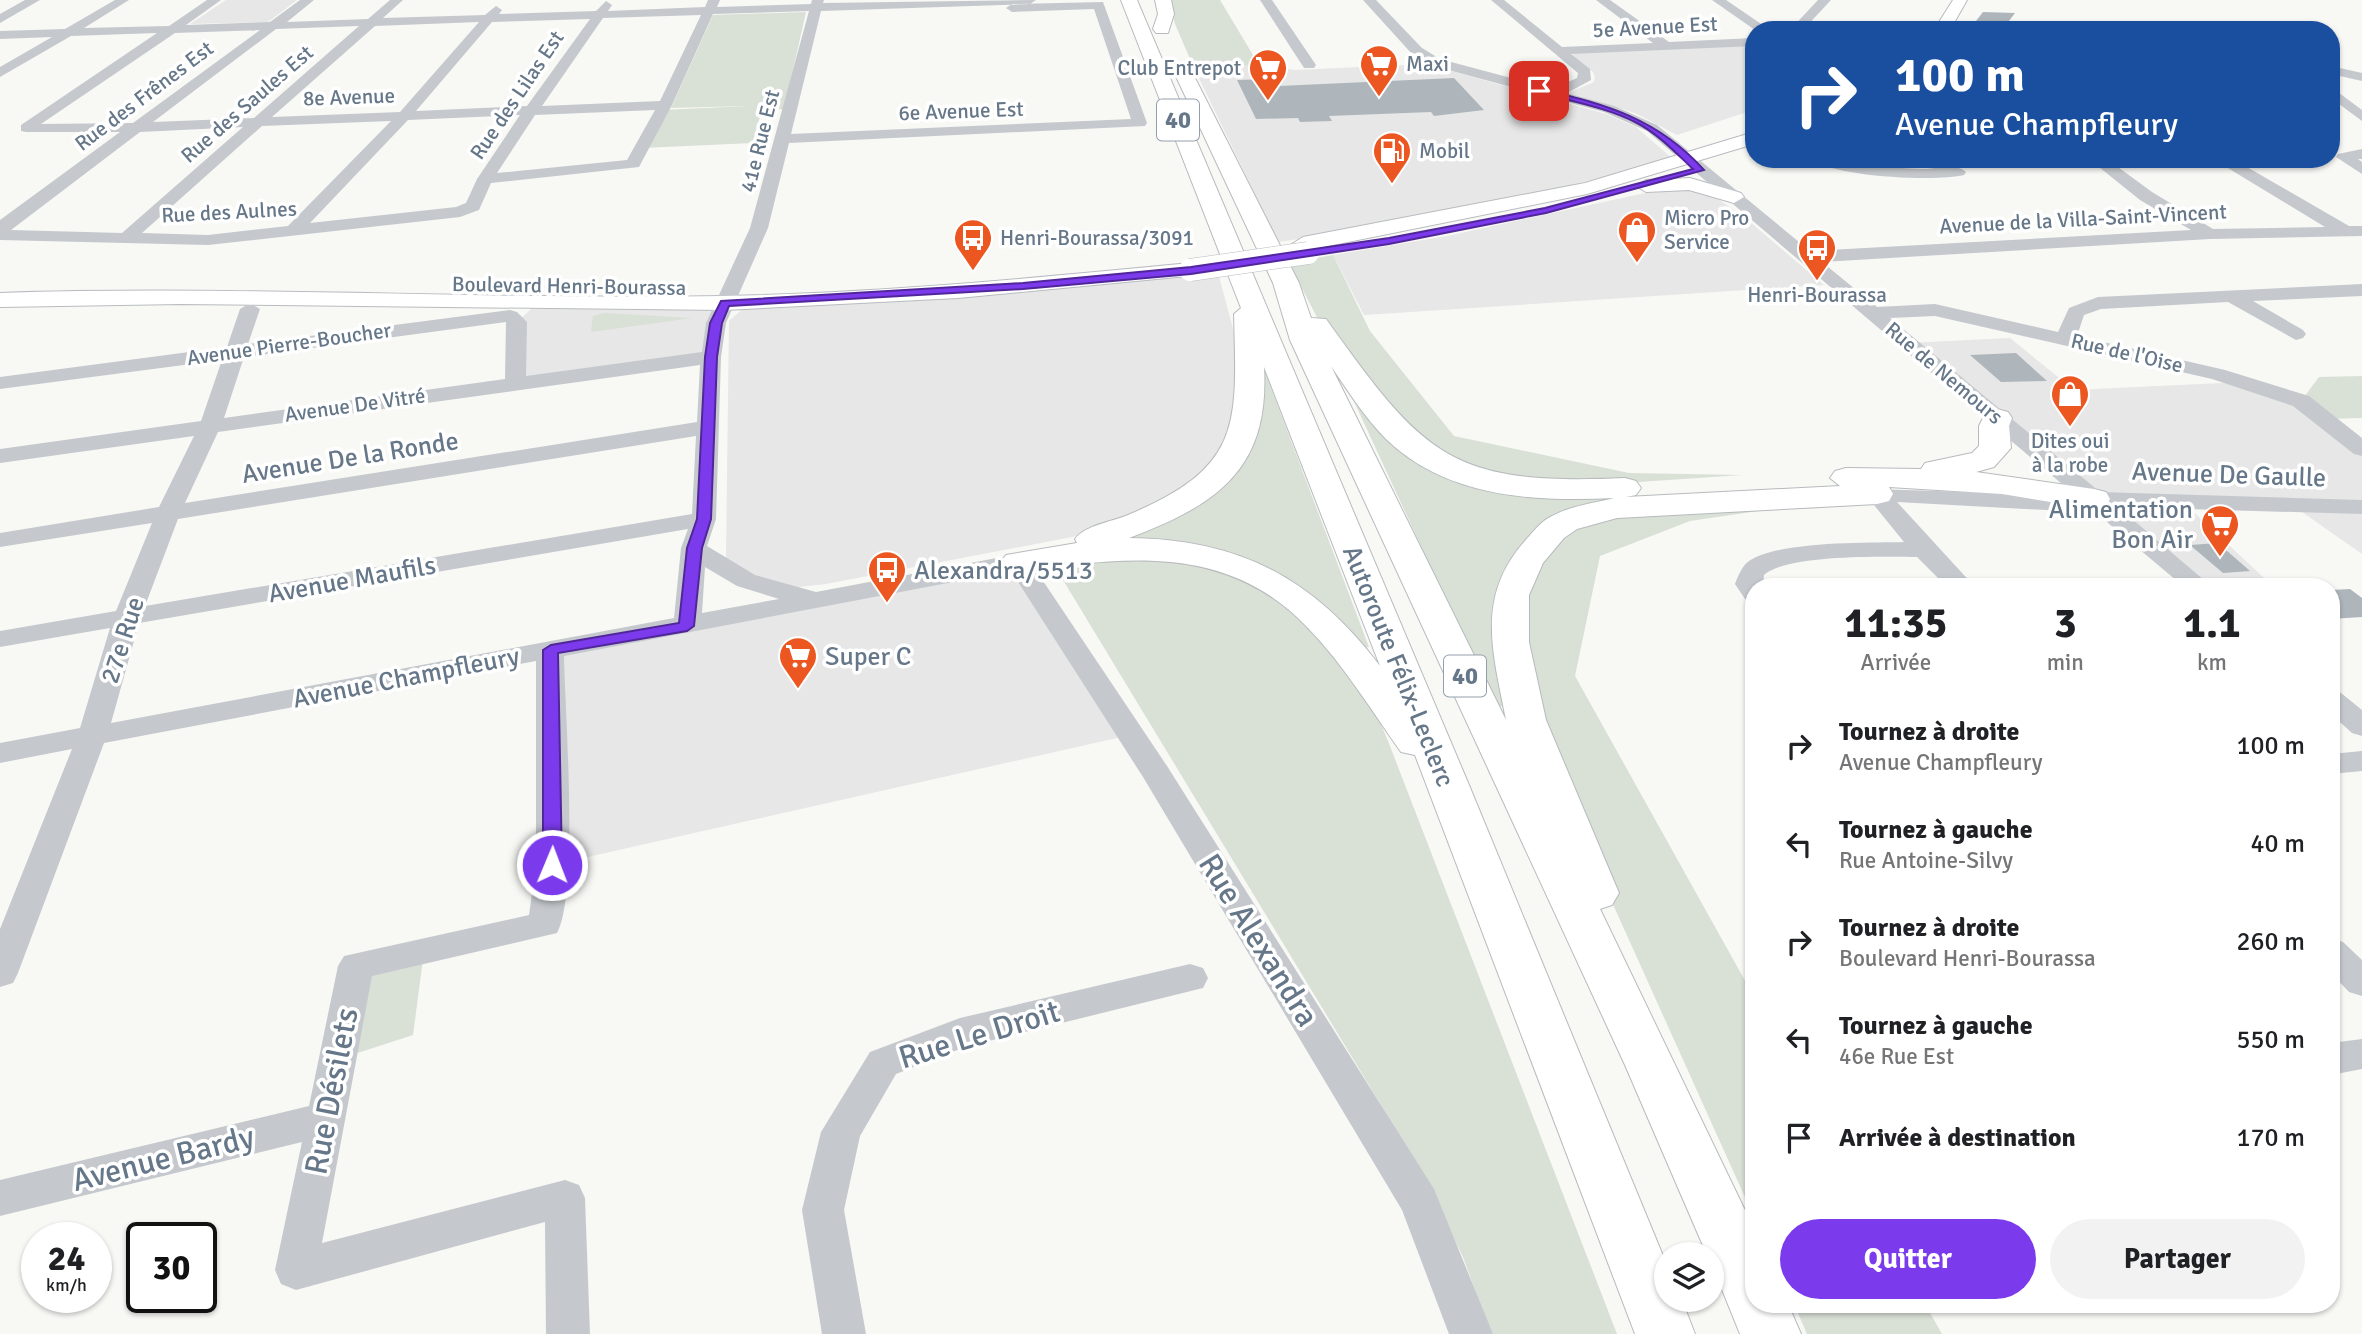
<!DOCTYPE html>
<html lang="fr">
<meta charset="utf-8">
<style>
:root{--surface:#fff;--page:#f2f2f2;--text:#202124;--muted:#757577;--accent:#7c3aed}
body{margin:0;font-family:Signika,sans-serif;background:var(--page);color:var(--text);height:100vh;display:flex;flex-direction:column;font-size:26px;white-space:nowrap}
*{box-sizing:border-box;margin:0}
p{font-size:23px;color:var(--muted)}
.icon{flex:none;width:38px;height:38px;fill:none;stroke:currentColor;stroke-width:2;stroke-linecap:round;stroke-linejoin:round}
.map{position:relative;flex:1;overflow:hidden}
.drawer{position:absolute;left:1745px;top:578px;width:595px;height:735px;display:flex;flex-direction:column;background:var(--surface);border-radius:28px;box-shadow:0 2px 5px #0004}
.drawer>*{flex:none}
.top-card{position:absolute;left:1745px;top:21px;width:595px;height:147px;border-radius:28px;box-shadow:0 2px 5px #0004;background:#1a4fa0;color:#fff;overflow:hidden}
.controls{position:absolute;left:1654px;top:1242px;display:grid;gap:14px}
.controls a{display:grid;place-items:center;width:70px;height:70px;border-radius:50%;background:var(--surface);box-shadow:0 2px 5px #0004;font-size:35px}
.speed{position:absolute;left:21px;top:1222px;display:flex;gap:14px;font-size:35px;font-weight:700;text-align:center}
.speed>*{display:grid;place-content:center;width:91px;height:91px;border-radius:50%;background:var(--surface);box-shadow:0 2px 5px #0004;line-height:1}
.speed small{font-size:18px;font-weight:400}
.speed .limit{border:4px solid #111;border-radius:10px;background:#fff;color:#111}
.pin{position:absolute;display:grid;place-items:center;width:60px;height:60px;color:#fff;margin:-30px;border-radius:14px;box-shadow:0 4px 10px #0006}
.me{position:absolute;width:77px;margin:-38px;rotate:1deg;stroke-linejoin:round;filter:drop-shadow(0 0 5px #0008)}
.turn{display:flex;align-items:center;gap:24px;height:147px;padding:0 35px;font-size:32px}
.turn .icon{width:91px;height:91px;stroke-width:2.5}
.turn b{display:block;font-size:49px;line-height:60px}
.eta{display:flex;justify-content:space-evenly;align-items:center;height:119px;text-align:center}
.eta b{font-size:42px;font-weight:800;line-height:49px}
.primary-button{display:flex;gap:14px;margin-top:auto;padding:14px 35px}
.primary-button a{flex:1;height:80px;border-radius:42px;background:var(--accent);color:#fff;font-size:28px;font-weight:800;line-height:80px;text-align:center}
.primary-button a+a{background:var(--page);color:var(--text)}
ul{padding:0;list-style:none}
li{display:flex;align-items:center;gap:21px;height:98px;padding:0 35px}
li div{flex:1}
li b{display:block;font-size:26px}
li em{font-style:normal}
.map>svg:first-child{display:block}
</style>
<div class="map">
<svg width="2362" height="1334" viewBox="0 0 2362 1334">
<rect width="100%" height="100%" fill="#f8f8f5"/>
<!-- built -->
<g fill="#e6e7e6">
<polygon points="226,0 297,0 268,22 190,24"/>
<polygon points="1753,45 1753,110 1677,135 1635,113 1568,93 1594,82 1595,78 1593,72 1572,56 1574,53"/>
<polygon points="1426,64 1606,114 1636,127 1673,159 1501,203 1369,229 1278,242 1194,68 1259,65 1295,70"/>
<polygon points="1673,187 1706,191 1743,216 1824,285 1364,315 1333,255 1447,236"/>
<polygon points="1218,273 1245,373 1244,417 1204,479 1093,533 826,584 790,588 747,576 726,558 729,321 746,306"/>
<polygon points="539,302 725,303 711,357 515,383 517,322"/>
<polygon points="2010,338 2074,390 2222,383 2265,387 2362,449 2362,554 2295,507 2184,503 2264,578 2197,585 1909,343"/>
<polygon points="1018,562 1130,735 552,865 550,650"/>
</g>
<!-- green -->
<g fill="#d9e0d6">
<polygon points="1168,0 1220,0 1259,65 1194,68 1175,24"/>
<polygon points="806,12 784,110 763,105 753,143 642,148 662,110 748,106 671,108 713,15"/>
<polygon points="1333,255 1370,331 1454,436 1629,473 1742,475 1565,487 1440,460 1323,329 1289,263"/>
<polygon points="604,313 692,318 591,332 593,316"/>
<polygon points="1262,364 1369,647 1358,649 1272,578 1118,546 1135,532 1211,491"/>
<polygon points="2362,376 2362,418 2327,419 2301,401 2319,377"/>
<polygon points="1345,382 1419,457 1601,494 1607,501 1567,511 1528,541 1514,707 1495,706"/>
<polygon points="1765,510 1690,521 1600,556 1575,676 1753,995 1753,1215 1584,840 1548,751 1531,670 1524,599 1535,566 1571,527 1602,518"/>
<polygon points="1108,559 1203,564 1270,588 1361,677 1388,741 1617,1334 1491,1334 1463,1257 1421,1171 1063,580 1082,564"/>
<polygon points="424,951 413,1035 342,1058 348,980"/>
<polygon points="1794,1304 1925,1304 1942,1334 1807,1334"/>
</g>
<!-- building -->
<g fill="#aeb6bc">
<polygon points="1983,12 2015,13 2002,30 1969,30"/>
<polygon points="1454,78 1484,110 1434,116 1431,112 1329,116 1332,121 1300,122 1298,118 1256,119 1237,80 1276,79 1279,86"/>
<polygon points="2016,353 2047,381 2001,382 1970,355"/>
<polygon points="2218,543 2250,571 2223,573 2190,545"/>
<polygon points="2350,589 2362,598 2362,617 2331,619 2331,590"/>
</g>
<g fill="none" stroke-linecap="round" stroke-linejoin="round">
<defs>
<g id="major">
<polygon points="1953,0 1967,0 1950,30 1934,30"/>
<polygon points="1754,132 1754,144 1587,194 1303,251 1292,244 1303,237 1585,183"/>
<polygon points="1690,178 1741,193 1744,197 1734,203 1689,190 1646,192 1636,186 1646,180"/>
<path d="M 1190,263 L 1198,265 L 1201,270 L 1198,275 L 958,298 L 725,310 L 181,304 L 0,307 L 0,293 C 242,285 483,300 724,296 C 880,293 1035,278 1190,263 Z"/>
</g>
<g id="highway">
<path d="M 1121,0 L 1137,0 L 1469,785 L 1666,1263 L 1666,1300 L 1682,1300 L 1695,1334 L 1635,1334 L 1415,755 L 1401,752 C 1371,710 1344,665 1308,628 C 1227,542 1123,557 1018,572 L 1006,569 L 1001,562 L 1006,555 L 1077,543 L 1075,539 C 1085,525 1112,522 1128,515 C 1242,467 1237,426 1234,314 L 1241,308 ZM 1264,367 L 1380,666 C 1314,579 1240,539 1129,538 C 1217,505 1270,469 1264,367 Z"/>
<polygon points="1155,0 1171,0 1174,14 1168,33 1156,33 1153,29 1158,14"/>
<path d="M 1181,62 L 1190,68 L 1299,283 L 1311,318 L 1326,319 C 1424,456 1450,486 1625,478 L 1636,481 L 1641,488 L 1636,495 L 1626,497 L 1840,486 L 1830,478 L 1835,471 L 1846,468 L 1921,469 L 1925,463 L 1972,453 L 1979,446 L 1979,426 L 1986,412 L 1997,409 L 2008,412 L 2012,418 L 2009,426 L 2011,448 L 1994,467 L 1976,472 L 2094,489 L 2106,492 L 2110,499 L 2106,506 L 2094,509 L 2002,494 L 1889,487 L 1893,494 L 1889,501 L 1877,504 L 1617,518 L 1577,529 L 1564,538 L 1543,563 L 1529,595 L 1529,642 L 1546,720 L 1619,893 L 1612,905 L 1600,909 L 1754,1229 L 1754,1304 L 1788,1304 L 1801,1334 L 1740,1334 L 1712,1265 L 1712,1255 L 1707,1255 L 1625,1065 L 1290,340 L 1273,283 L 1172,68 ZM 1331,366 C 1348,391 1365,418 1386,439 C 1447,498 1535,502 1614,498 C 1595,503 1570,506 1552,516 C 1541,521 1533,532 1525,541 C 1475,597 1493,653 1506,720 Z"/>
</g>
</defs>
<!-- major casing -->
<use href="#major" stroke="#b8bcc0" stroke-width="2"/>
<!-- highway casing -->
<use href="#highway" stroke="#b7bbbe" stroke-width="2"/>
<!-- minor -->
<g fill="#c5c9cd" fill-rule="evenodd">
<polygon points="25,0 40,0 0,23 0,14"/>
<path d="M 115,0 L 129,0 L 84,28 L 169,26 L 207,0 L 221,0 L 186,25 L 270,22 L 300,0 L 314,0 L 287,22 L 368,19 L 390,0 L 403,0 L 383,18 L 485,15 L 496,6 L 502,10 L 499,14 L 596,11 L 606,1 L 612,5 L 608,11 L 705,7 L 708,0 L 720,0 L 717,7 L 811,4 L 812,0 L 824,0 L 823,3 L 1036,0 L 1030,4 L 821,11 L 791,134 L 1131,119 L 1094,9 L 1012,12 L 1006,8 L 1012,4 L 1103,2 L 1147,123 L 1145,126 L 789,143 L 768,228 L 726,323 L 721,357 L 716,519 L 707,546 L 755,575 L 816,592 L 1018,554 L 1027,557 L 1167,766 L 1434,1189 L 1493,1334 L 1449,1334 L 1402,1210 L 1143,777 L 1011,571 L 564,656 C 565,711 579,893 557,933 L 372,976 L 322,1243 L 565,1180 L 579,1185 L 585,1198 L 590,1334 L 546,1334 L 545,1222 L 296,1290 L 281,1284 L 275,1270 L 302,1142 L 0,1216 L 0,1180 L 309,1106 L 338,966 L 344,956 L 529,915 L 536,865 L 536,661 L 104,743 L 18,973 L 13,983 L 0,987 L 0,929 L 72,749 L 0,763 L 0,743 L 80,728 L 110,628 L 0,647 L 0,631 L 116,611 L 152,523 L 0,547 L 0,533 L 159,507 L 194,436 L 0,463 L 0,449 L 201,421 L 222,360 L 0,389 L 0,377 L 227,347 L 240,309 L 250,303 L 260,309 L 248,344 L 510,310 L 517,312 L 527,322 L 526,376 L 702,352 L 706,323 L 750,228 L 809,11 L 713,14 L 672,105 L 639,167 L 491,183 L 479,210 L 460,217 L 208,245 L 0,240 L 0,220 L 120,132 L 26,132 L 21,131 L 21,125 L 157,33 L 71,36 L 0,77 L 0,67 L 52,37 L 0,39 L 0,31 L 65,29 ZM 701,15 L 660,101 L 542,106 L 603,18 ZM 590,19 L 527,106 L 416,111 L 492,22 ZM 479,22 L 400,112 L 272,117 L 375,26 ZM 359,26 L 254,118 L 153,122 L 276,29 ZM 260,30 L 133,123 L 41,124 L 175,33 ZM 655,110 L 627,160 L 497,173 L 535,115 ZM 520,115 L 477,179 L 466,203 L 456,207 L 310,223 L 408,120 ZM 391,121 L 288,226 L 208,235 L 142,233 L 262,126 ZM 243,127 L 122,233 L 11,230 L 140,132 ZM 506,322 L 505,379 L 224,418 L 244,357 ZM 700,365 L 697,422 L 185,503 L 218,432 ZM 696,436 L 692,514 L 145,606 L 178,519 ZM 688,529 L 681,548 L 674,618 L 111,723 L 139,623 ZM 705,567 L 737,586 L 779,599 L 702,613 Z"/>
<polygon points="1260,0 1272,0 1316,65 1314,68 1304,68"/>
<path d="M 1363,0 L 1376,0 L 1422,48 L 1440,59 L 1552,89 L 1577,78 L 1578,73 L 1491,0 L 1504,0 L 1562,47 L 1653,43 L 1596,0 L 1610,0 L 1669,42 L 1754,38 L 1754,46 L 1571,54 L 1590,69 L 1591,80 L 1567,93 L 1614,106 L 1657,125 L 1810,251 L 2191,230 L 2140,200 L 2089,159 L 2107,159 L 2152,192 L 2213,229 L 2325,227 L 2213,159 L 2233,159 L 2349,226 L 2362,226 L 2362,236 L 2210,239 L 1822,262 L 1877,307 L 1935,304 L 2058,332 L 2069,308 L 2098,297 L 2362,284 L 2362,296 L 2253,301 L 2303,330 L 2306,334 L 2303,338 L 2296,340 L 2228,302 L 2101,309 L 2084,315 L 2077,336 L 2225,370 L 2309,396 L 2362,438 L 2362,456 L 2354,454 L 2293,406 L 2212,379 L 1935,316 L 1890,318 L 2100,492 L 2362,500 L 2362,514 L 2118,507 L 2211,586 L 2183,586 L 2089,507 L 2064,511 L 1897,502 L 1974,586 L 1946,586 L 1917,557 C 1883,557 1788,554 1764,575 L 1763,586 L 1754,586 L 1754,601 L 1745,599 L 1735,584 C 1738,576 1742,566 1749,561 C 1778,541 1867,543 1904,542 L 1865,494 L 1869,489 L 2075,495 L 1647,131 L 1604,112 L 1430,65 L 1412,54 Z"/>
<polygon points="1712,0 1726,0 1770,30 1755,30"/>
<polygon points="1818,0 1831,0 1803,30 1790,30"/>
<polygon points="2331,66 2362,73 2362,81 2331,74"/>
<polygon points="2331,87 2362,110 2362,121 2331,98"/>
<polygon points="2362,149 2362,159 2358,159 2362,162 2362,174 2336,157 2338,154"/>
<path d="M 1812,159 C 1850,159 1886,169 1923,169 C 1936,169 1957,163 1966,172 L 1964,175 C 1937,182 1832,177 1812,159 Z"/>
<polygon points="2331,690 2341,693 2362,710 2362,736 2352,733 2331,714"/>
<polygon points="2362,751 2362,771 2331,774 2331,754"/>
<polygon points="2331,938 2343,942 2362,960 2362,996 2349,992 2331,973"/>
<polygon points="1190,964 1203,968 1208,978 1203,988 965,1047 896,1074 860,1136 844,1210 866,1334 822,1334 802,1210 821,1132 870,1052 960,1018"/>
<polygon points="2362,1039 2362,1069 2331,1075 2331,1043"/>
</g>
<!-- major -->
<use href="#major" fill="#fff" fill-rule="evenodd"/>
<!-- highway -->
<use href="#highway" fill="#fff" fill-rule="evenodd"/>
<defs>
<polyline id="major-bridge" points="1190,270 1308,253"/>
</defs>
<!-- major-bridge casing -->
<use href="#major-bridge" stroke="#b8bcc0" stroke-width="23" stroke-linecap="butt"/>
<!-- major-bridge -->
<use href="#major-bridge" stroke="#fff" stroke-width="22"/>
</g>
<!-- route -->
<path fill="#7c3aed" stroke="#51269a" stroke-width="2" d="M 1539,88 C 1605,105 1656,117 1704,170 L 1546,213 L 1389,244 L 1191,274 L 1023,289 L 729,306 L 722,323 L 717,357 L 711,519 L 702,548 L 694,626 L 687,631 L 558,653 L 562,865 L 552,872 L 546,870 L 543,865 L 543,650 L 551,645 L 679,623 L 687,548 L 697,519 L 705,357 L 710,323 L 721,301 L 1023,283 L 1191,267 L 1389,238 L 1545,208 L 1693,169 C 1675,152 1658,134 1637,123 C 1606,107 1569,101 1536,92 Z"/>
<!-- icons -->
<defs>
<symbol id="supermarket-pin" viewBox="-11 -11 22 30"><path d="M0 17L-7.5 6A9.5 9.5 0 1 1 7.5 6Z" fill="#ec5721" stroke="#fff"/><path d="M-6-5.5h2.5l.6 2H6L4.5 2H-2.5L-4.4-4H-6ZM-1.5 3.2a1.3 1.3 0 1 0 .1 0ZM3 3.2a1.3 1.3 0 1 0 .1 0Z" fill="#fff"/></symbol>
<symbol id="fuel-pin" viewBox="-11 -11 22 30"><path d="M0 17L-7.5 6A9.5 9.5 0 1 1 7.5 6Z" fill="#ec5721" stroke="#fff"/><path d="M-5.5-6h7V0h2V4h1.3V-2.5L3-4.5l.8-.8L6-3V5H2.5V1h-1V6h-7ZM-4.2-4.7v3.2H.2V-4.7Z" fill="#fff"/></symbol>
<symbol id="shop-pin" viewBox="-11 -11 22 30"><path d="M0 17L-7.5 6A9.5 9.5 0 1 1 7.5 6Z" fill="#ec5721" stroke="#fff"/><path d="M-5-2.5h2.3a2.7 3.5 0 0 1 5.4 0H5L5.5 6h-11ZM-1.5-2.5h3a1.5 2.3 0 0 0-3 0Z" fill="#fff"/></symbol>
<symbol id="bus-pin" viewBox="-11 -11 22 30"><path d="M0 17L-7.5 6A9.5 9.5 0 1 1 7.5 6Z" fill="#ec5721" stroke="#fff"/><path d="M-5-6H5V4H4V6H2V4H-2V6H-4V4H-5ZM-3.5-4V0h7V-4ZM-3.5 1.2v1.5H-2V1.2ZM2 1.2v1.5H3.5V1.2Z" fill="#fff"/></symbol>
</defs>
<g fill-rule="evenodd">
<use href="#supermarket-pin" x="1357" y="42" width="44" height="60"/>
<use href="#supermarket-pin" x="1246" y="46" width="44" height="60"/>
<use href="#fuel-pin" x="1370" y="129" width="44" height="60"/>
<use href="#shop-pin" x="1615" y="208" width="44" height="60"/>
<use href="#bus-pin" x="951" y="216" width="44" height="60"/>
<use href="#bus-pin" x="1795" y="226" width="44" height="60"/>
<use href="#shop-pin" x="2048" y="372" width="44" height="60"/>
<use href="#supermarket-pin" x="2198" y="502" width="44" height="60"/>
<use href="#bus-pin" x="865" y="548" width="44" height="60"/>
<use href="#supermarket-pin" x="776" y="634" width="44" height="60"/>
</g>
<g text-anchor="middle" stroke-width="7" stroke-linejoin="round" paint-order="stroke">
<!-- far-street labels -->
<g font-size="21" fill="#657788" stroke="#fff">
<text transform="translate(1655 27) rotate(-3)" y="7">5e Avenue Est</text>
<text transform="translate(517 95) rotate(-56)" y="7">Rue des Lilas Est</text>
<text transform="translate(144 96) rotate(-37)" y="7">Rue des Frênes Est</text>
<text transform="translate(349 97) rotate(-2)" y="7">8e Avenue</text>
<text transform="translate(247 104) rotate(-41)" y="7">Rue des Saules Est</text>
<text transform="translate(961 111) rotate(-2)" y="7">6e Avenue Est</text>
<text transform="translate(760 141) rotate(-76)" y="7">41e Rue Est</text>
<text transform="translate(229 212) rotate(-3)" y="7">Rue des Aulnes</text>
<text transform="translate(2083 219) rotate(-3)" y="7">Avenue de la Villa-Saint-Vincent</text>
<text transform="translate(569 286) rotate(1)" y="7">Boulevard Henri-Bourassa</text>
<text transform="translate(289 344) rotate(-8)" y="7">Avenue Pierre-Boucher</text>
<text transform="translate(2127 353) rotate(13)" y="7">Rue de l'Oise</text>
<text transform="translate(1944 373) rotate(40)" y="7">Rue de Nemours</text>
<text transform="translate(355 405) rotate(-8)" y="7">Avenue De Vitré</text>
</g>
<!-- far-poi labels -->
<g font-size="21" fill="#657788" stroke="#fff" text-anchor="start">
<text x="1406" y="71">Maxi</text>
<text x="1241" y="75" text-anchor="end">Club Entrepot</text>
<text x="1419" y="158">Mobil</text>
<text x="1664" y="225">Micro Pro<tspan x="1664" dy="24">Service</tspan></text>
<text x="1000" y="245">Henri-Bourassa/3091</text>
<text x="1817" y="302" text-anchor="middle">Henri-Bourassa</text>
<text x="2070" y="448" text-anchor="middle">Dites oui<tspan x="2070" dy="24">à la robe</tspan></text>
</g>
<!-- shield labels -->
<g fill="#fff" stroke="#93a0ac" stroke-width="2">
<rect x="1157" y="99.5" width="42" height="41" rx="5"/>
<rect x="1444" y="655.5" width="42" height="41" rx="5"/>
</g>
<g font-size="24" font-weight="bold" fill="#657788">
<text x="1178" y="128">40</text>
<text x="1465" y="684">40</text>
</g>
<!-- street labels -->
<g font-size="26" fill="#657788" stroke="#fff">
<text transform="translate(350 457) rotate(-9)" y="9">Avenue De la Ronde</text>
<text transform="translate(2229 474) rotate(2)" y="9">Avenue De Gaulle</text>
<text transform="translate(352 579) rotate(-10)" y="9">Avenue Maufils</text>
<text transform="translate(122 640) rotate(-72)" y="9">27e Rue</text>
<text transform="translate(1399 666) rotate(68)" y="9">Autoroute Félix-Leclerc</text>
<text transform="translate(406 677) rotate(-11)" y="9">Avenue Champfleury</text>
</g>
<!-- poi labels -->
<g font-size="26" fill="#657788" stroke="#fff" text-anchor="start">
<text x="2193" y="518" text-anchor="end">Alimentation<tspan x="2193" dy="30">Bon Air</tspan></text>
<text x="914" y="579">Alexandra/5513</text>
<text x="825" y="665">Super C</text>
</g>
<!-- near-street labels -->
<g font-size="32" fill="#657788" stroke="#fff">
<text transform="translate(1259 940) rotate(58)" y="11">Rue Alexandra</text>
<text transform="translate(979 1034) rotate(-17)" y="11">Rue Le Droit</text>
<text transform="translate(331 1091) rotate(-79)" y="11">Rue Désilets</text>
<text transform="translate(163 1158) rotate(-14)" y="11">Avenue Bardy</text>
</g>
</g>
</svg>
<div class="controls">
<a><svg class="icon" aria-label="layers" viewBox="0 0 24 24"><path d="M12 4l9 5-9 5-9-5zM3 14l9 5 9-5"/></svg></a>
</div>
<div class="speed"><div>24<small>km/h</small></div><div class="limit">30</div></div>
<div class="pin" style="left:1539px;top:91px;background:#d93025"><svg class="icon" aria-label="arrive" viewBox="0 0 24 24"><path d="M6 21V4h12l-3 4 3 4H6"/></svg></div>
<svg class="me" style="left:552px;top:865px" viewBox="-20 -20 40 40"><circle r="17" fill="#7c3aed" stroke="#fff" stroke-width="3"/><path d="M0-11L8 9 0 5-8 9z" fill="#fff"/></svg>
<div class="top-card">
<div class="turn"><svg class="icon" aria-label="right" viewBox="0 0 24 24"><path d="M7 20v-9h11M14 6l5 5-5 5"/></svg><div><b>100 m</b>Avenue Champfleury</div></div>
</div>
<section class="drawer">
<div class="eta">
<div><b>11:35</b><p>Arrivée</p></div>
<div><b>3</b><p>min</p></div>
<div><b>1.1</b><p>km</p></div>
</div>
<ul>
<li><svg class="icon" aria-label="right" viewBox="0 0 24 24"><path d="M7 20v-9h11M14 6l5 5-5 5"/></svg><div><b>Tournez à droite</b><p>Avenue Champfleury</p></div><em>100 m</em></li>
<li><svg class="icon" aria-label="left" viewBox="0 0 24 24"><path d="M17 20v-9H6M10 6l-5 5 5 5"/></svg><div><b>Tournez à gauche</b><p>Rue Antoine-Silvy</p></div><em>40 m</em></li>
<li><svg class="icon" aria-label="right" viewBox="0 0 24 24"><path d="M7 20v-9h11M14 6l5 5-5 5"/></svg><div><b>Tournez à droite</b><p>Boulevard Henri-Bourassa</p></div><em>260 m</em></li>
<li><svg class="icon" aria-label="left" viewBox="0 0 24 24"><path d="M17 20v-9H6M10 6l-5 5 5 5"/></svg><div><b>Tournez à gauche</b><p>46e Rue Est</p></div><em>550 m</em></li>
<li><svg class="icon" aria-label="arrive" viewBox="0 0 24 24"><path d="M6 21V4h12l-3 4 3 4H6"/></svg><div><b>Arrivée à destination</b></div><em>170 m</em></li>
</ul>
<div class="primary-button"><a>Quitter</a><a>Partager</a></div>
</section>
</div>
